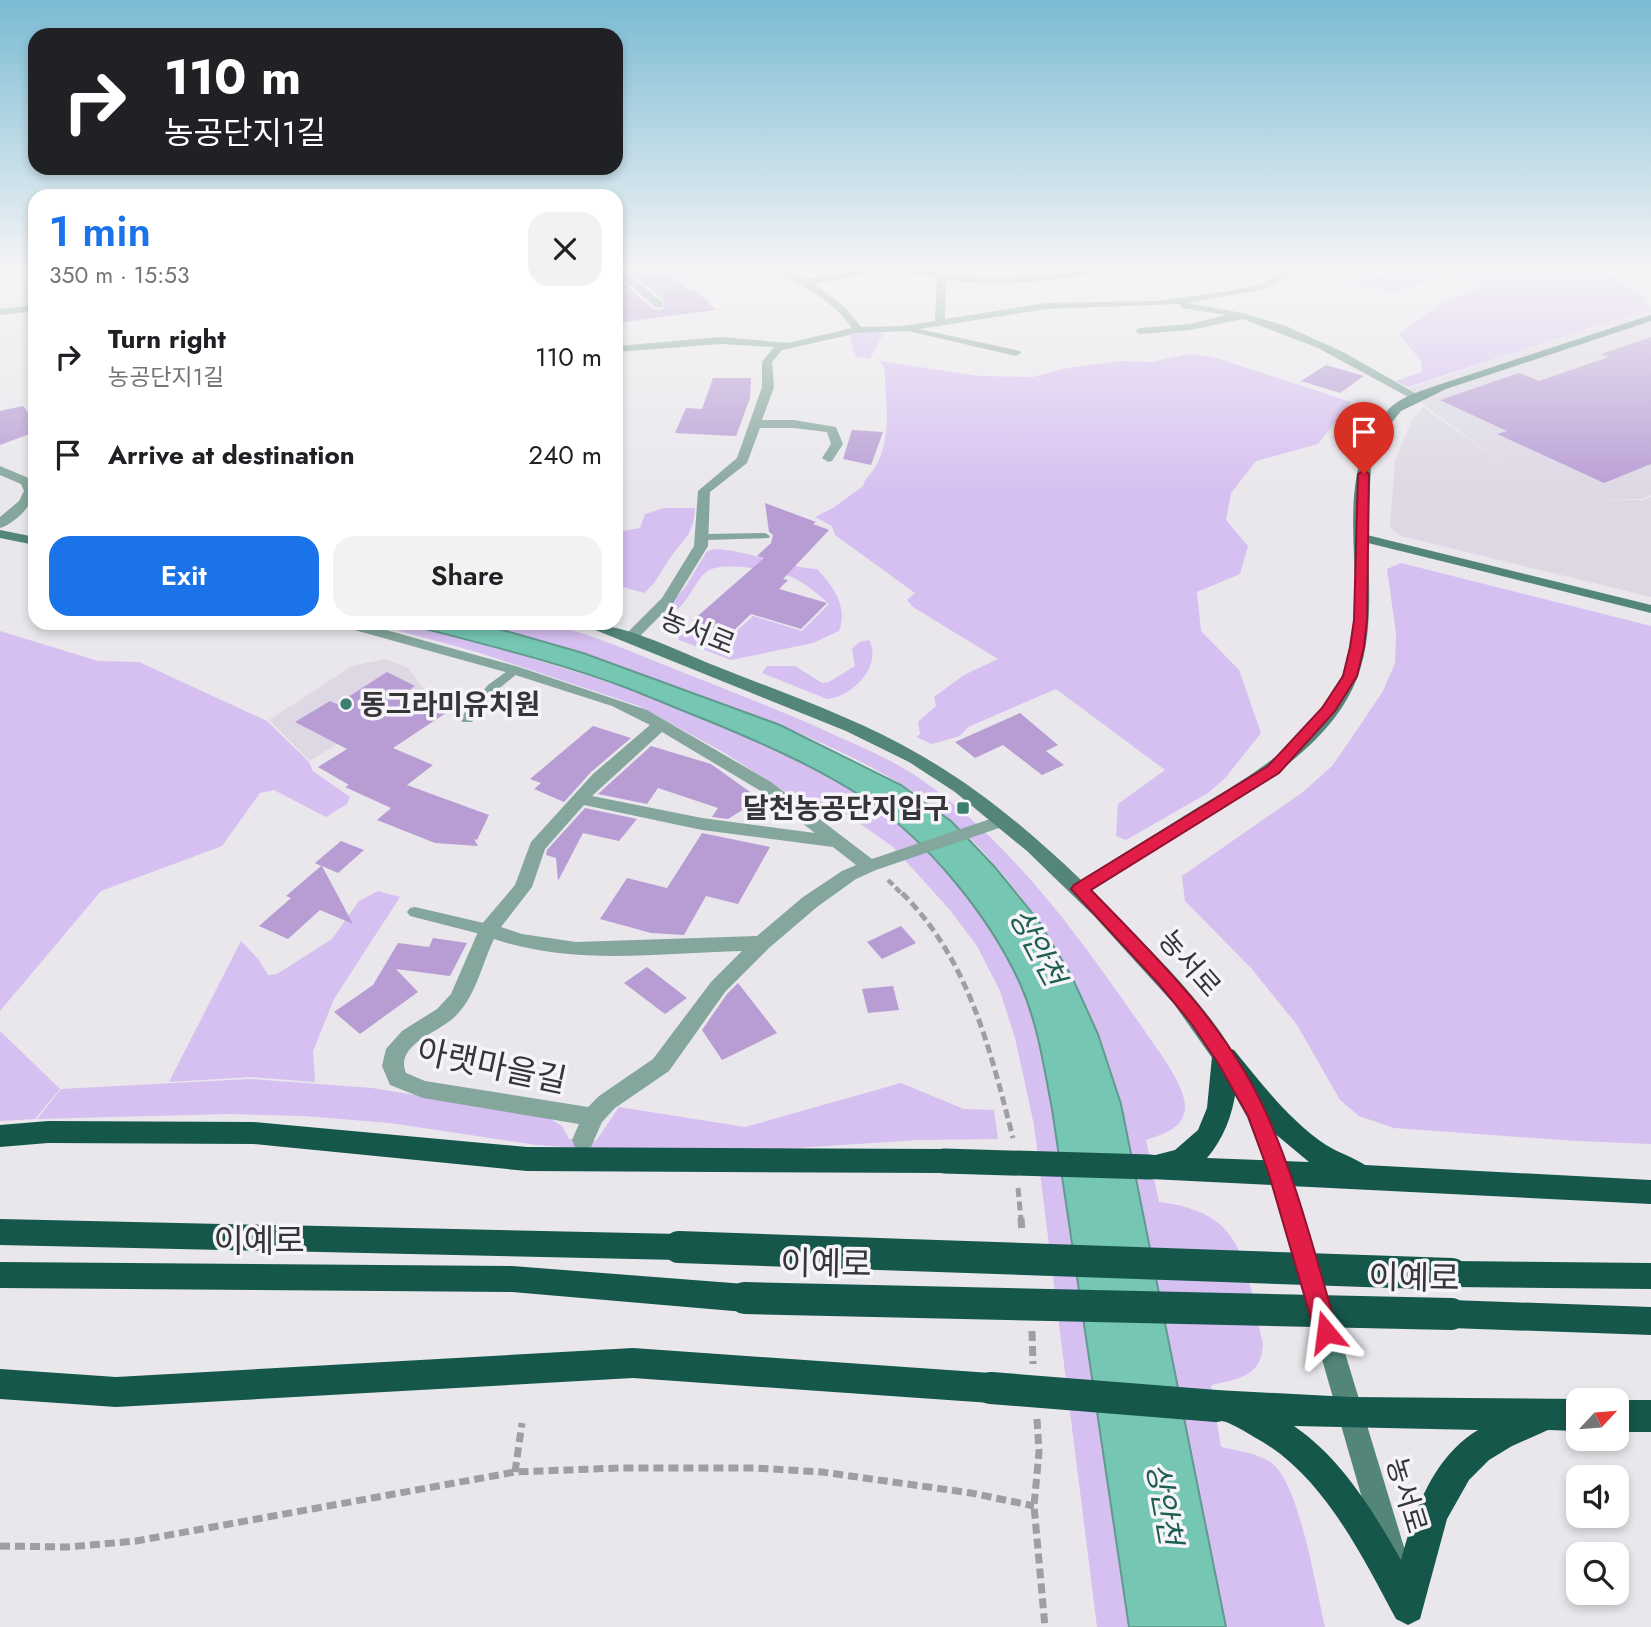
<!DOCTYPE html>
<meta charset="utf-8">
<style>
:root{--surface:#fff;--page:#f2f2f2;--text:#202124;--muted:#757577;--accent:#1a73e8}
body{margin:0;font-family:Jost,"Noto Sans KR",sans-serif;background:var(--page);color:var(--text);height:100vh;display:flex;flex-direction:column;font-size:26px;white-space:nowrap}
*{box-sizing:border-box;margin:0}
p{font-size:23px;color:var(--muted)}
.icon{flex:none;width:38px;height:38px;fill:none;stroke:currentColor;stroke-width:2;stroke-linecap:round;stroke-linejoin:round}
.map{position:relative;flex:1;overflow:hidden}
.drawer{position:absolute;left:28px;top:189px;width:595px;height:441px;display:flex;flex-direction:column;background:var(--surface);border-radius:21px;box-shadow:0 4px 10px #0003}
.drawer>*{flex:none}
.top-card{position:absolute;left:28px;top:28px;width:595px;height:147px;border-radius:21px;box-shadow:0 4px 10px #0003;background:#202124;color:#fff;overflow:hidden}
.needle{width:46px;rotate:64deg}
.tools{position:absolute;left:1566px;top:1388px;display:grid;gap:14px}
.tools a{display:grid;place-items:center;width:63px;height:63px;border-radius:14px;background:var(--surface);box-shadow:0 4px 10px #0003;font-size:35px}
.pin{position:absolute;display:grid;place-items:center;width:60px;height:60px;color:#fff;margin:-72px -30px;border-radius:50% 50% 50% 0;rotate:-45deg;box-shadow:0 0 7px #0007}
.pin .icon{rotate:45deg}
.me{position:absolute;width:77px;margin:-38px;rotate:344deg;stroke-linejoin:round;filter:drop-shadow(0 0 5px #0008)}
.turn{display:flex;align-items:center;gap:24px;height:147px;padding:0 21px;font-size:32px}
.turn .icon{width:91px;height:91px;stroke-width:2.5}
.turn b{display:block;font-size:49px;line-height:60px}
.round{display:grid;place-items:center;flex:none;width:74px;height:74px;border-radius:21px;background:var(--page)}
.headline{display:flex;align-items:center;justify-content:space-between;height:119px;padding:0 21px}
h1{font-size:42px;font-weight:600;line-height:52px;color:var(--accent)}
.primary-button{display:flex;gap:14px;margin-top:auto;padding:14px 21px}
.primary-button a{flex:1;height:80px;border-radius:21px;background:var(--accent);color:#fff;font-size:28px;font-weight:600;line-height:80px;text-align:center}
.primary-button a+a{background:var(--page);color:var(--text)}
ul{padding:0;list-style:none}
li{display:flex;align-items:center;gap:21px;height:98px;padding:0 21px}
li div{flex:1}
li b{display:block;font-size:26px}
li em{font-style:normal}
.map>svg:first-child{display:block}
</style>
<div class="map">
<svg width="1651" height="1627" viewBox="0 0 1651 1627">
<rect width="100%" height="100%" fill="#e9e7eb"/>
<!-- built -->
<g fill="#ddd8e4">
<polygon points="1651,308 1651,495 1641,499 1581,499 1643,500 1651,497 1651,597 1401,536 1390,528 1395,460 1411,422 1423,407 1517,473 1425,406 1409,388"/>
<polygon points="386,659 408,668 424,689 310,761 269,720 352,666"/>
</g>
<!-- green -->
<g fill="#d6bff1">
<polygon points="1397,268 1598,268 1642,296 1646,299 1644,303 1651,308 1408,387 1395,381 1422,372 1421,361 1399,334 1439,305 1486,285 1451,273 1391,292 1353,282 1367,280"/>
<polygon points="868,332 884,332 870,359 856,357 849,335"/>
<path d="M 1187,354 L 1213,357 L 1351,402 L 1318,444 L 1256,461 L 1231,493 L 1226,520 L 1248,546 L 1240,574 L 1197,592 L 1201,631 L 1239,670 L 1261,733 L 1226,777 L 1208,793 L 1126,840 L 1116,836 L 1118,804 L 1165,770 L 1056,689 L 968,727 L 960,736 L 932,744 L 916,737 L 920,734 L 918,722 L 936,706 L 934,697 L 964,675 L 998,659 L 913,607 L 907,600 L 915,593 L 835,535 L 832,526 L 815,517 L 833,508 L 863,486 C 866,476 873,473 877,464 C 892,434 886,400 884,367 L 880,361 L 979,376 L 1033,377 L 1067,368 L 1121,361 L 1152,362 Z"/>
<path d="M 664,508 L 695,508 C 694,536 682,540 668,561 C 660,573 656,583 644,593 L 616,585 L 616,532 L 640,528 L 645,514 Z"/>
<path d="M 716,549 C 751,551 783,567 817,569 C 834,587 848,607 839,631 L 813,643 L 731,660 L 679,640 L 677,631 L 687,625 L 729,638 L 753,616 L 802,631 L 829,604 C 819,595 806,584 794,578 C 778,571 719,559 705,573 C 690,587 685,615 660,616 L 686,586 L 707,551 Z"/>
<polygon points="1401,563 1651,626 1651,1144 1577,1141 1394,1128 1359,1116 1340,1100 1297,1025 1251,968 1185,901 1182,876 1303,792 1333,765 1361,724 1383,691 1395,663 1396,633 1387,569"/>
<path d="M 370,623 C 381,623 392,622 402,623 C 419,625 437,632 454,637 C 495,648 535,659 576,672 C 673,702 781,744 866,800 C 929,841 991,918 1021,986 C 1038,1024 1044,1068 1052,1109 L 1129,1627 L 1097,1627 L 1034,1125 L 1015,1038 L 1000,991 L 977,946 L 950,910 L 892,846 L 840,810 L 817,812 L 723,752 L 639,706 L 477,652 Z"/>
<path d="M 478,623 C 497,623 518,621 537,623 C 581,628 640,656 682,672 C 735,693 787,713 839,737 C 866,749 894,761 919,778 C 1012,842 1081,939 1144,1030 C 1156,1048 1187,1087 1185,1109 C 1183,1129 1161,1135 1146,1140 L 1159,1202 C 1250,1212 1244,1269 1263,1343 C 1262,1376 1240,1379 1211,1385 L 1221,1447 C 1238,1451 1259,1453 1273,1464 C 1300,1487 1316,1589 1325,1627 L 1226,1627 L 1121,1104 C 1113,1080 1107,1056 1098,1033 C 1066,956 1014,875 951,821 C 888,767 807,735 730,706 C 647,675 564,648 478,623 Z"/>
<polygon points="0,631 98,661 139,662 267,721 309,762 313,771 350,797 347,804 326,817 274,790 260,793 222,846 101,891 0,1011"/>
<path d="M 869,640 C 883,665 853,697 827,699 L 762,673 L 767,666 L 795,666 L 822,683 L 829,682 L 855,666 L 852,649 L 859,642 Z"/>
<polygon points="378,891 400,897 334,999 313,1051 315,1082 251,1077 169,1082 241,941 259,960 268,975 277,974 332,939 359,901"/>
<polygon points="0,1031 60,1089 35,1119 0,1121"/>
<polygon points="250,1079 372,1088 546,1116 562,1126 569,1139 596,1141 619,1107 745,1127 901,1083 964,1109 994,1110 998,1139 918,1140 688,1155 537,1145 390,1123 304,1116 228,1114 37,1119 61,1089"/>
</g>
<!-- water -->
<path fill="#75c6b3" stroke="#629a8e" stroke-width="2" d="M 403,623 L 478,623 L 583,653 L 780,725 L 901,785 L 951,821 L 994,866 L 1038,920 L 1071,975 L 1098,1034 L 1121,1104 L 1226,1627 L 1129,1627 L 1052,1109 C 1044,1068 1038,1025 1021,986 C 991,918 929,842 867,800 C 819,768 764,744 711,722 C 683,711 655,699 627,688 C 555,661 478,643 403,623 Z"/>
<!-- building -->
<g fill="#b89dd5">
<polygon points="661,268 690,291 695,290 716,310 616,323 616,276 653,309 663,310 665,301 628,270"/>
<polygon points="1651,337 1651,464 1604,483 1497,434 1507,431 1440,400 1519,373 1539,381 1609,357 1601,354"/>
<polygon points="1326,365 1364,376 1340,393 1301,381"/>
<polygon points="713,378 751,378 750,398 736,436 675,433 686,408 702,409"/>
<polygon points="23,406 35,422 35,432 0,445 0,411"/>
<polygon points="852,430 883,432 871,465 843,459"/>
<polygon points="765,503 816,522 813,524 829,530 783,579 788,580 779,589 827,603 801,629 751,614 730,634 692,621 764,558 757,556 771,543 773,535 769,532"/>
<polygon points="387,672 415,686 408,691 449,711 393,748 433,765 407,785 489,815 477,840 474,839 478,846 435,843 377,820 391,808 345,787 349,785 318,767 347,749 295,722 330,701 337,704"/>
<polygon points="1020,713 1058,745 1046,751 1064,765 1042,775 1003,745 975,758 955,742"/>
<polygon points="593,726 631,738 591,772 564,802 534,789 541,783 530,779"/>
<polygon points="651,746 711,764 760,799 728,819 712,817 718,808 658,788 647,804 598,794"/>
<polygon points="585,808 637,819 619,841 583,833 558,881 556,858 546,855 547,850"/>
<polygon points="702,833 770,847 738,904 706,896 684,935 651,933 600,919 627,878 667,888"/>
<polygon points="341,841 364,850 338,873 322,866 353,924 320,910 288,939 259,926 291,898 286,896 321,866 315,863"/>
<polygon points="901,926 916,943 882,959 867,942"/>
<polygon points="433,938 467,943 450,976 396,969 418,992 360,1034 334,1012 373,985 398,943 429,947"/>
<polygon points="647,967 687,998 665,1014 624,983"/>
<polygon points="738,983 777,1033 722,1060 702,1030 727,994"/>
<polygon points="893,986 899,1010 868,1013 862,989"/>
</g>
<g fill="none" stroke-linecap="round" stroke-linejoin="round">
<!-- path-far2 -->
<polyline stroke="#a09ea2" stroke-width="4.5" stroke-dasharray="7 3.5" stroke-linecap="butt" points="888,880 903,895"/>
<!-- path-far1 -->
<g stroke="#a09ea2" stroke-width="5" stroke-dasharray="9 4.5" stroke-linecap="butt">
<path d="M 902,893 C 969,960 990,1049 1013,1138"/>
<polyline points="1018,1188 1021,1220"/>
</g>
<!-- path -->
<g stroke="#a09ea2" stroke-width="7" stroke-dasharray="10 5" stroke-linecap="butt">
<polyline points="1021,1218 1022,1232"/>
<polyline points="1032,1331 1033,1364"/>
<polyline points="1037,1419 1039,1452 1034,1506 1045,1627"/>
<polyline points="515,1472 522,1423"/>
<polyline points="0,1546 68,1547 136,1541 515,1472 619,1468 755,1468 822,1472 971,1493 1034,1506"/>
</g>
<!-- lane -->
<g fill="#85a69d" fill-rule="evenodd">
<path d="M 1091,268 L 1108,268 C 1079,281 967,290 939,276 L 943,274 C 993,280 1041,278 1091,268 Z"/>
<polygon points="765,533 770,536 769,538 705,540 700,537 705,534"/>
<polygon points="514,666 520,670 518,673 496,691 472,722 462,722 461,719 462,716 488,685"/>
<polygon points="415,907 488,924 493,926 496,930 493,934 488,936 410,916 407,912 410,908"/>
</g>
<!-- street -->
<g fill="#85a69d" fill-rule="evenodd">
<polygon points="616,268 622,268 663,303 663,307 655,307 616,273"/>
<path d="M 771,268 L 784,268 L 807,279 L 862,268 L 915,268 L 946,274 L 945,319 L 1046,303 L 1159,301 L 1230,291 L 1260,285 L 1288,268 L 1299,268 L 1266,289 L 1187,303 L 1243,313 L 1286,326 L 1345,353 L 1422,397 L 1412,399 L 1318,348 L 1243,319 L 1190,330 L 1140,334 L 1135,331 L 1140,328 L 1190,324 L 1226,315 L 1183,308 L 1179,304 L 1046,309 L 919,329 L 1020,351 L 1021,353 L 1016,356 L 908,331 L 858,333 L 782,350 L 772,362 L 774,387 L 762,420 L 794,420 L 836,427 L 843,444 L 832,461 L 828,462 L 822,458 L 831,444 L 827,432 L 794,428 L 760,428 L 747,463 L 710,492 L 708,546 L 673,603 L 635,641 L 625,641 L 623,638 L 625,635 L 662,598 L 694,546 L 698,491 L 737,458 L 762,387 L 762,362 L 774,347 L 721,344 L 616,352 L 616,346 L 721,337 L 788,343 L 852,328 C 831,297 800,287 771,268 ZM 907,273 L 937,278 L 935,321 L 902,326 L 861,327 L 846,308 L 815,284 L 863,274 Z"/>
<polygon points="35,305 35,311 0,315 0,309"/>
<path d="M 0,466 L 31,479 C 41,499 18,522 0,528 L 0,517 L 19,501 L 24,491 L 21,484 L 0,475 Z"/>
<path d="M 338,623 L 361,623 L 519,667 L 647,710 L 771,782 L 872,859 L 1002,815 L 1011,821 L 1008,825 L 876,870 L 856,879 L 817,907 L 769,948 L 725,992 L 669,1071 L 615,1108 L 602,1122 L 591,1147 L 583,1149 L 575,1147 L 572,1140 L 579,1124 L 423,1098 L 390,1085 L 382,1066 L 386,1049 L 402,1031 L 437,1009 L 451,994 L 481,925 L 515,885 L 531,842 L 593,774 L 650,725 L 612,706 L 509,673 L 340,626 ZM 662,732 L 759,790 L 815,833 L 702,818 L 592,796 ZM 584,805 L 702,830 L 833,847 L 856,865 L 842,871 L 803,897 L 757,936 L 576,942 L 522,934 L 501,927 L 532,887 L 545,849 ZM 494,939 C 573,966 660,953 742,951 L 711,982 L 653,1059 L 599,1096 L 588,1107 L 425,1081 L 406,1073 C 395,1046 434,1034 451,1020 C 475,1001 481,966 494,939 Z"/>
</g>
<!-- secondary -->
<g fill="#538579" fill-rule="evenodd">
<path d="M 1651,315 L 1651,321 L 1446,389 L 1401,411 L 1380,437 L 1371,467 L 1367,535 L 1651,605 L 1651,613 L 1368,543 C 1369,587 1373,634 1358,676 C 1332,745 1259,786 1200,822 C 1163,844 1128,868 1091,891 C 1145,945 1207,1001 1243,1069 L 1240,1075 L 1232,1078 L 1224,1075 L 1174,1004 L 1094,916 L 1027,851 L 955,792 L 909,762 L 846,731 L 578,623 C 624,623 671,648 713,665 C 783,693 857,718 922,756 C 981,790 1032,833 1081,880 C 1115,859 1150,837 1184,816 C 1242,780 1302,750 1336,688 C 1383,604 1319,487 1387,411 C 1399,397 1421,391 1438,385 Z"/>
<polygon points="0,530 35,537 35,545 0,538"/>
<polygon points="1245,1085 1253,1088 1268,1115 1290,1172 1407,1557 1403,1567 1393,1571 1383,1567 1379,1557 1268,1172 1247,1117 1234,1094 1237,1088"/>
</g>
<!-- highway -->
<g fill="#15574a" fill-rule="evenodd">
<path d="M 1225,1047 L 1234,1050 C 1262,1084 1289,1120 1326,1145 C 1339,1153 1353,1157 1365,1165 L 1651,1180 L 1651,1204 L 1150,1179 L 1140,1175 L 1136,1167 L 1140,1159 L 1175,1150 L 1198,1130 L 1207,1108 L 1212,1057 L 1216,1050 ZM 1236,1090 L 1273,1132 L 1309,1162 L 1207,1158 C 1224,1138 1232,1116 1236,1090 Z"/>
<polygon points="48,1121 253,1122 527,1147 944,1149 954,1153 958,1161 954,1169 944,1173 527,1171 253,1144 48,1143 0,1147 0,1125"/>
<polygon points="0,1219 679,1234 689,1238 693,1247 689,1256 679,1260 0,1245"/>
<polygon points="1452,1261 1651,1263 1651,1289 1452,1287 1442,1283 1437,1274 1442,1265"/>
<polygon points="0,1262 512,1266 745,1284 755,1288 760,1298 755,1308 745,1312 512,1292 0,1288"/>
<polygon points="1451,1300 1651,1307 1651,1335 1451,1328 1440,1324 1436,1314 1440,1304"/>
<polygon points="633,1348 991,1373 1002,1377 1007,1388 1002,1399 991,1403 633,1378 116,1407 0,1399 0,1369 116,1377"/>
<path d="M 1216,1390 L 1350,1397 L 1578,1399 L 1578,1431 L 1548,1430 L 1512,1446 L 1489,1460 L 1469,1480 L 1447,1519 L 1420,1619 L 1408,1625 L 1396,1619 C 1361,1554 1322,1473 1254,1437 C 1246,1432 1234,1425 1226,1422 C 1219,1420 1212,1420 1205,1417 L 1200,1406 L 1205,1395 ZM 1294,1426 L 1478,1430 C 1433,1457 1414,1511 1401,1560 C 1373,1511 1342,1459 1294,1426 Z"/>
<rect x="1617" y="1400" width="34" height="32"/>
</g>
<!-- highway-bridge-far1 -->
<polyline stroke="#15574a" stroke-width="25" points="944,1161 1150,1167"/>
<!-- highway-bridge -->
<g stroke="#15574a" stroke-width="32">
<polyline points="679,1247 1452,1274"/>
<polyline points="745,1298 1451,1314"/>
<polyline points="991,1388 1216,1406"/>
</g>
</g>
<!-- sky -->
<linearGradient id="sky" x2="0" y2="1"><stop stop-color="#7abbd3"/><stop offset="0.54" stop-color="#f5f4f6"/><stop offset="1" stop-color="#f5f4f6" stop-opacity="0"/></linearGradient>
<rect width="1651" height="496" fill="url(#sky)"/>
<!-- route -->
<path fill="#e11d48" stroke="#92132f" stroke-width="2" d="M 1364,470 L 1369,474 L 1367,620 L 1364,647 L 1357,676 L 1335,711 L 1279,773 L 1091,890 C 1157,958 1228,1026 1267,1115 C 1298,1184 1316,1260 1338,1332 L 1334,1340 L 1326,1343 L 1318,1340 L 1315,1332 L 1268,1171 L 1248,1116 L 1218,1063 L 1191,1023 L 1158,983 L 1071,889 L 1074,885 L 1268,766 L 1322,708 L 1343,676 L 1350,647 L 1354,620 L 1358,474 Z"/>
<!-- markers -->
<g fill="#3c7f70" stroke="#f6f4f9" stroke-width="2.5">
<circle cx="346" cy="704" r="7"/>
<rect x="956" y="801" width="14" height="14" rx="3.5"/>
</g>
<g text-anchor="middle" stroke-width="7" stroke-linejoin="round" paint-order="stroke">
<!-- street labels -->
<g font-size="28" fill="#363537" stroke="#f6f4f9">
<text transform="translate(698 631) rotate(22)" y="10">농서로</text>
<text transform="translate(1190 963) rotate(49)" y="10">농서로</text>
<text transform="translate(1407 1495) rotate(73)" y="10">농서로</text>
</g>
<!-- poi labels -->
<g font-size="28" font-weight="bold" fill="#363537" stroke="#f6f4f9" text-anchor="start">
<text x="360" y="714">동그라미유치원</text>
<text x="949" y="818" text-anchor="end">달천농공단지입구</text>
</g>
<!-- water labels -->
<g font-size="30" font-style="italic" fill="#1c5e51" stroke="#f6f4f9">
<text transform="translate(1037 947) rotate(62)" y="10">상안천</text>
<text transform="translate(1164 1504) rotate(80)" y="10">상안천</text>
</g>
<!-- near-street labels -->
<g font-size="33" fill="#363537" stroke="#f6f4f9">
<text transform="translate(492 1065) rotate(12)" y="12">아랫마을길</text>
<text x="259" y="1252">이예로</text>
<text transform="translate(826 1263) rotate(1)" y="12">이예로</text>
<text transform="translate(1414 1277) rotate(1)" y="12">이예로</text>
</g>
</g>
</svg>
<div class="tools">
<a><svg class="needle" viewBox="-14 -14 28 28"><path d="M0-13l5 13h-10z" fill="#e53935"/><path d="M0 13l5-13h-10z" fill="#757577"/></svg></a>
<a><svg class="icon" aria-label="sound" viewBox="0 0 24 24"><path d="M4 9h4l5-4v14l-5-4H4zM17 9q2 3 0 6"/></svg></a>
<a><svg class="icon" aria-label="search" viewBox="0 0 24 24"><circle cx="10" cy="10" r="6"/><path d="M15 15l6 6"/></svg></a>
</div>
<div class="pin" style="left:1364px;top:474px;background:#d93025"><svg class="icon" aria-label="arrive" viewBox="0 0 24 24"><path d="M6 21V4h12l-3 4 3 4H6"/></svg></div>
<svg class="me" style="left:1326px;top:1332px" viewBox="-20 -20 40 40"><path d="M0-17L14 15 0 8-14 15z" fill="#e11d48" stroke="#fff" stroke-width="4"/></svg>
<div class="top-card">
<div class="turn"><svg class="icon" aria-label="right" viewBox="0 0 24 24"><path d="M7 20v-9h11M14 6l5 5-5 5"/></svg><div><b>110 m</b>농공단지1길</div></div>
</div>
<section class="drawer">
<div class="headline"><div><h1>1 min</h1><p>350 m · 15:53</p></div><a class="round"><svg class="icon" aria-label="close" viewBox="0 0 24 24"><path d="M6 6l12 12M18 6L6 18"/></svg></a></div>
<ul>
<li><svg class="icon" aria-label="right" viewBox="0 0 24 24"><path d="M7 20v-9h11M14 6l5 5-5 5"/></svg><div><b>Turn right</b><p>농공단지1길</p></div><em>110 m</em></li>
<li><svg class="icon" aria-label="arrive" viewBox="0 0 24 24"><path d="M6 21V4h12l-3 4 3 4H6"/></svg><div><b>Arrive at destination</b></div><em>240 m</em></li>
</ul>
<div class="primary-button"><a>Exit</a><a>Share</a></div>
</section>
</div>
